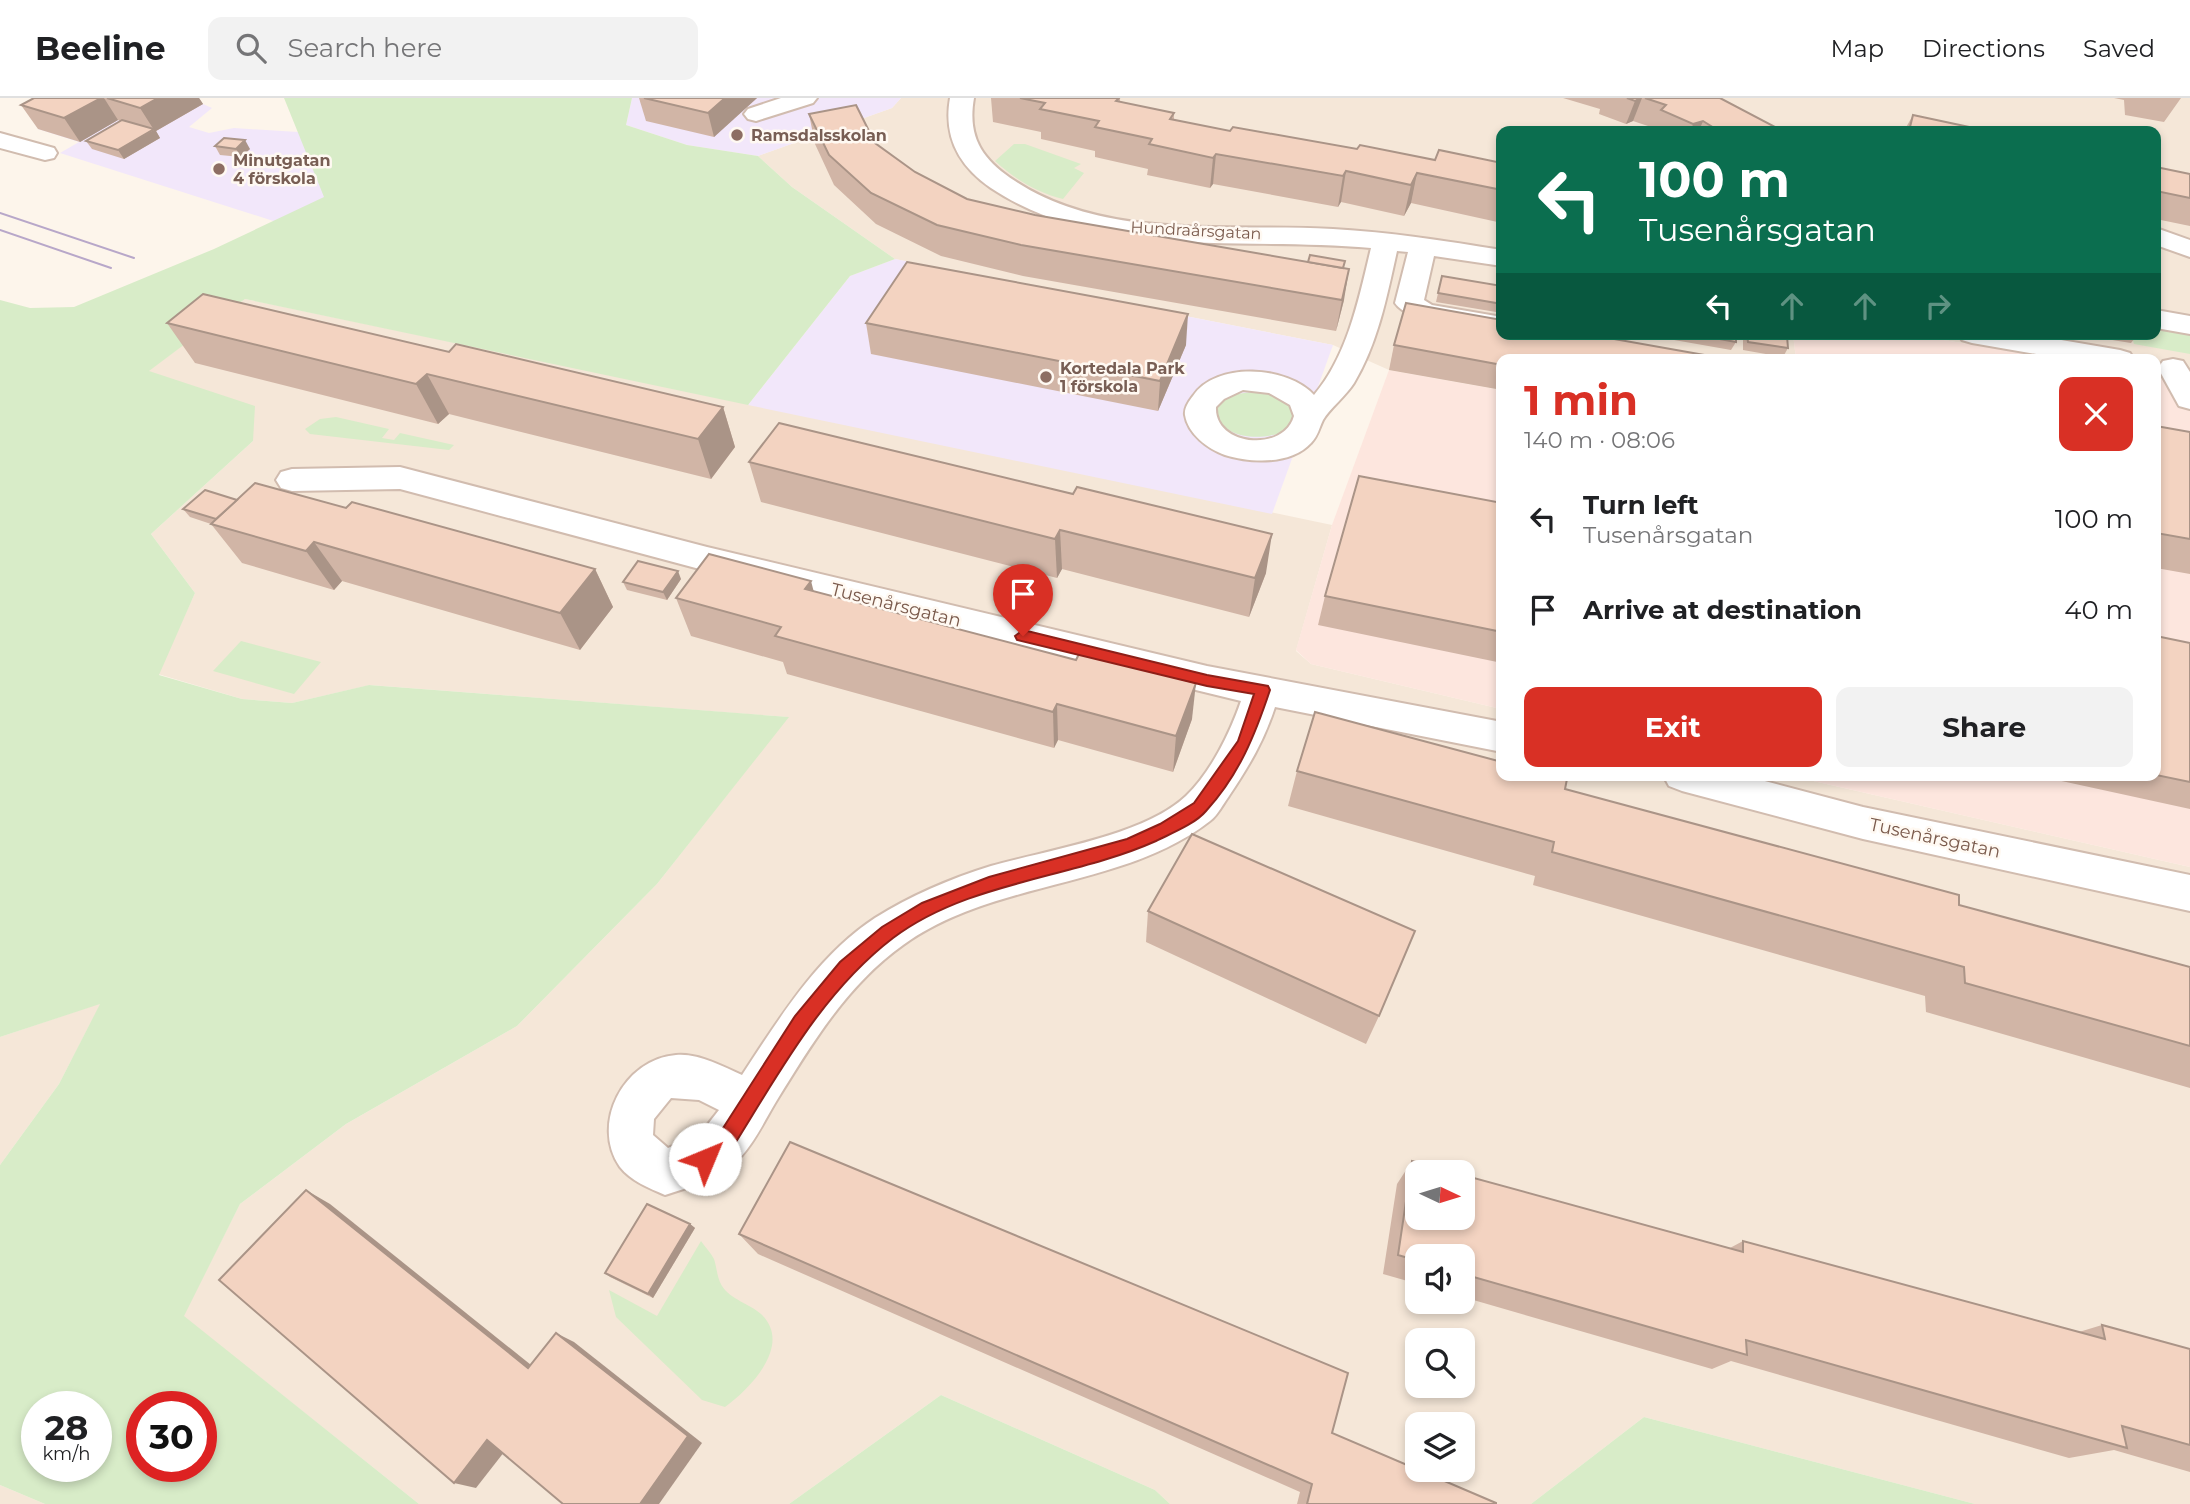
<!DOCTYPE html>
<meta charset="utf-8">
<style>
:root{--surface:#fff;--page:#f2f2f2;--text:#202124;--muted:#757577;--line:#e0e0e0;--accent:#d93025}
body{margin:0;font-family:Montserrat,sans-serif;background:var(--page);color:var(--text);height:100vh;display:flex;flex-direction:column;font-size:26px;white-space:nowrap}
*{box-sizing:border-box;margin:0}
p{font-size:23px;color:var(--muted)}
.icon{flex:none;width:38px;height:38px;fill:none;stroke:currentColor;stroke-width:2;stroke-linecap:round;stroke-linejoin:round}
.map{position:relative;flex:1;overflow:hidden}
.sheet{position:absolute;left:1496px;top:256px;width:665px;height:427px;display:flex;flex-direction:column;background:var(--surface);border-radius:14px;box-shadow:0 4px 10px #0003}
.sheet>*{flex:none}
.top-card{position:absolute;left:1496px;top:28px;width:665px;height:214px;border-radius:14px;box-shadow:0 4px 10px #0003;background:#0b6e4f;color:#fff;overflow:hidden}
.needle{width:46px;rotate:94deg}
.fabs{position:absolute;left:1405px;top:1062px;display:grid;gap:14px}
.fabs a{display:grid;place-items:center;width:70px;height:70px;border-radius:14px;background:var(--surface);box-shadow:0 4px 10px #0003;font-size:35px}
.speed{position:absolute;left:21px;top:1293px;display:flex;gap:14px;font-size:35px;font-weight:700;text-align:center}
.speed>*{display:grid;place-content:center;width:91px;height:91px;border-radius:50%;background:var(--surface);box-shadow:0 4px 10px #0003;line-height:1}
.speed small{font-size:18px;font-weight:400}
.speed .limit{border:10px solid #d22;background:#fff;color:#111}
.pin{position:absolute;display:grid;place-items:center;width:60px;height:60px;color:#fff;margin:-72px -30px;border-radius:50% 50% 50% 0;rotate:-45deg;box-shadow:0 0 7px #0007}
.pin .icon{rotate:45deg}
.me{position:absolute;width:77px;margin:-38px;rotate:45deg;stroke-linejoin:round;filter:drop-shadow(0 0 5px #0008)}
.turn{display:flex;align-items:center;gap:24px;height:147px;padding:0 28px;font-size:32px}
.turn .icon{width:91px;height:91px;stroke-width:2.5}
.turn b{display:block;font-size:49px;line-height:60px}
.lanes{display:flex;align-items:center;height:66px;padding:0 28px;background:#0003;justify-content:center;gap:35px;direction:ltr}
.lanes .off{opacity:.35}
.round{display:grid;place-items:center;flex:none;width:74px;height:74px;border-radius:14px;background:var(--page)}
.headline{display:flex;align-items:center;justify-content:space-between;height:119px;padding:0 28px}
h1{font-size:42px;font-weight:700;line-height:52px;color:var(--accent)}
.primary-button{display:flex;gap:14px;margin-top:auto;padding:14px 28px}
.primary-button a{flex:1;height:80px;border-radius:14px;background:var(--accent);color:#fff;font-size:28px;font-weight:700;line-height:80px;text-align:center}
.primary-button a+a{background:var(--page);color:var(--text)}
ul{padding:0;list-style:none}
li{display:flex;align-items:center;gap:21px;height:91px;padding:0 28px}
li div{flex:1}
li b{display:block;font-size:26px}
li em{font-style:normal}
header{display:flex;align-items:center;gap:42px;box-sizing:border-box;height:98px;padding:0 35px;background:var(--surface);border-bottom:2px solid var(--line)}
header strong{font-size:33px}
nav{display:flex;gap:38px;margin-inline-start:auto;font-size:24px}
.search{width:490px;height:63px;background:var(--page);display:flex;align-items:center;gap:18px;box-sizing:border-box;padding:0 24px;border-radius:14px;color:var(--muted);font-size:26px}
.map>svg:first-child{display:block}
</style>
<header>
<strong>Beeline</strong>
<div class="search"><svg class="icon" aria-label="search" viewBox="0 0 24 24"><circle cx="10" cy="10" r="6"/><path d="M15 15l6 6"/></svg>Search here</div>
<nav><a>Map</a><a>Directions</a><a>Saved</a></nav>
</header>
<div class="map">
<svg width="2190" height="1406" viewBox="0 0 2190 1406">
<rect width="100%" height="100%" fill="#fdf5eb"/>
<!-- residential -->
<g fill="#f5e7d8" fill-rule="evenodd">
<polygon points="901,0 2190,0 2190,282 2156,276 2156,261 2060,261 1907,236 2156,236 2156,33 1502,33 1502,236 1793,236 1796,261 1502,261 1501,292 1389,272 1333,247 895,161 792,89 758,58 892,10"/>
<path d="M 245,201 L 1332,427 L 1296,553 L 1311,566 L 1501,611 L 1502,677 L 1787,677 L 2190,769 L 2190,1406 L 1975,1406 L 1644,1319 L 1531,1406 L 1170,1406 L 1155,1392 L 941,1297 L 789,1406 L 419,1406 L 183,1218 L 240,1106 L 346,1026 L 517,928 L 657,786 L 788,619 L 370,587 L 292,605 L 242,601 L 158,576 L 195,495 L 151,436 L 253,343 L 148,273 ZM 1418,1074 L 1463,1074 L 1463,1120 L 1418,1120 ZM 1418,1158 L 1463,1158 L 1463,1204 L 1418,1204 ZM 1418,1242 L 1463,1242 L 1463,1288 L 1418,1288 ZM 1418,1326 L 1463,1326 L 1463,1372 L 1418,1372 Z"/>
<polygon points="101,905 59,986 0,1067 0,939"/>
<polygon points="0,1387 45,1406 0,1406"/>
</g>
<!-- commercial -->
<g fill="#fde6de">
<polygon points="1793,236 1907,236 2060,261 1796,261"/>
<polygon points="1389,272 1501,292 1501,611 1311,566 1296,552 1332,427"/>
<polygon points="2156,276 2190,282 2190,769 1787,677 2156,677"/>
</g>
<!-- education -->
<g fill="#f2e7fa">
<polygon points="632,0 901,0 892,10 758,58 687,47 626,27"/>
<polygon points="203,6 212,10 189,29 209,35 234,30 314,35 308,63 338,76 314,136 60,55 79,44 38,31"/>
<polygon points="895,161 1333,247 1272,416 748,307 850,178"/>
</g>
<!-- green -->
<g fill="#d8ecc8" fill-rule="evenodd">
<path d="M 284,0 L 632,0 L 626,27 L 687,47 L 758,58 L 792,89 L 895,161 L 850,178 L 748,307 L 245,201 L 149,273 L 255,308 L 253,343 L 151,436 L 195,495 L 159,577 L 242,601 L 292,605 L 369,587 L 789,619 L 657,786 L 517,928 L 346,1026 L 240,1106 L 184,1218 L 419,1406 L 45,1406 L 0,1387 L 0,1067 L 59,986 L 100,906 L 0,939 L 0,202 L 30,210 L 74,209 L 214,151 L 324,99 ZM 37,1309 L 96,1309 L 96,1368 L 37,1368 ZM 142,1309 L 201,1309 L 201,1368 L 142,1368 Z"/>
<path d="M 1014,46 L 1025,46 L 1081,66 L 1074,70 L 1084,75 L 1063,101 C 1036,94 1015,81 995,63 Z"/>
<polygon points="2156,228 2190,234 2190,256 2134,246 2131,236 2156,236"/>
<path d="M 1258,294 L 1278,296 L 1298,313 L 1287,333 C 1264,342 1223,344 1216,313 C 1222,295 1242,295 1258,294 Z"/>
<polygon points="336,319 389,331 382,340 394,342 400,335 454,347 449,352 310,336 305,331 320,321"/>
<polygon points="241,543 321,564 294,596 213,573"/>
<path d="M 701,1143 C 705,1149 711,1155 714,1161 C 717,1170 717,1180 722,1188 C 730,1201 750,1206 761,1216 C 793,1246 751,1290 725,1309 L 702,1302 L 616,1219 L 609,1192 L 657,1218 Z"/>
<polygon points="941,1297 1155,1392 1170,1406 789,1406"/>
<polygon points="1644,1319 1975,1406 1531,1406"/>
</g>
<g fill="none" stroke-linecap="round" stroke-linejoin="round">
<defs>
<g id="minor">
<polygon points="781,0 817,0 813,5 756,23 748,21 744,16 748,11"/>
<path d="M 950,0 L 974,0 C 967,40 983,62 1015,83 C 1107,143 1228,125 1333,131 C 1390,134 1445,143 1502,152 L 1502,168 L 1434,158 L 1424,202 L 1432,207 L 1502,219 L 1504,236 C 1478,235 1409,226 1395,205 L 1408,154 L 1397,153 C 1387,198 1378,245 1354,285 C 1346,298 1330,310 1323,322 C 1319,330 1318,338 1311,345 C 1291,367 1251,365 1225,357 C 1208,351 1188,336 1185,317 C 1184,310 1189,303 1193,298 C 1216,263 1288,268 1314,297 C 1348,257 1359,200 1371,150 C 1245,138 1102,164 991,90 C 959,68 943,39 950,0 ZM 1243,292 L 1269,295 L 1290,307 L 1294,318 C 1284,355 1214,348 1216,309 L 1224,301 Z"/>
<polygon points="0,35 54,50 57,55 54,60 45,62 0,50"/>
<polygon points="2156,130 2190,142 2190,159 2156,147"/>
<polygon points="2156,212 2190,218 2190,236 2156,230"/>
<polygon points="1958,236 2026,236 2120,252 2130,255 2134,261 2065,261 1972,245 1962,242"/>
<polygon points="2173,261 2183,263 2190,274 2190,311 2179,308 2158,270 2163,263"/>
<path d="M 400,369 L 707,449 L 1207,568 L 1502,624 L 1502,654 L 1275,609 C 1264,643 1249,668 1229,698 C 1223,706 1218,717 1210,723 C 1123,791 995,781 903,847 C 848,886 812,945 777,1002 C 764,1023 752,1051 732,1067 C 714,1083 687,1090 665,1097 C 649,1090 631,1083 620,1069 C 590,1026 624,961 676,957 C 698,955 722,968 742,977 C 779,921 817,858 875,820 C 910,798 952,780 991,768 C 1046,752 1144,738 1186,698 C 1211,674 1230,635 1241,603 L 707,473 L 400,391 L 292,393 L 281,390 L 276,382 L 281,374 L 292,371 ZM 671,1000 L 699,1002 L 719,1012 L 701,1035 L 668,1050 L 653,1037 L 654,1021 Z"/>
<polygon points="1663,677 1742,677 1863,709 2190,777 2190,813 1863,741 1682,693 1669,688"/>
</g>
</defs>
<!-- minor casing -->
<use href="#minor" stroke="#d1bcaf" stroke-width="4"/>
<!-- minor -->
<use href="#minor" fill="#fff" fill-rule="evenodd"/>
<!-- tram -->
<g stroke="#b8a7c9" stroke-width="2">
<polyline points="0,115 134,160"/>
<polyline points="0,132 111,170"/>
</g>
</g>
<!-- wall -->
<g fill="#d1b5a6">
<polygon points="34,0 199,0 203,6 156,33 160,40 124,61 92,51 86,43 120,23 118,22 80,44 38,31 21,7"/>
<polygon points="639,0 757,0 714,39 646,23"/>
<polygon points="991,0 1120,0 1120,4 1174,15 1174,22 1230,33 1435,62 1502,65 1502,125 1411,105 1404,118 1341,104 1338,109 1213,86 1210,90 1147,77 1148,71 1095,59 1095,53 1041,41 1041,34 993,24"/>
<polygon points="1563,0 1720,0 1781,33 1653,33 1654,30 1633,23 1626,26 1599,16 1600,11"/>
<polygon points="2114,0 2181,0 2164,24 2125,17 2124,2"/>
<polygon points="809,16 875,45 915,74 967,101 1035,117 1343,170 1344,202 1336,233 1023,178 941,158 876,126 834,87 815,46"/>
<polygon points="1913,17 1988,33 1904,33"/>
<polygon points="215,48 250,51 241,59 220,57"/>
<polygon points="2156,69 2190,76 2190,128 2156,121"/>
<polygon points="1442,178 1502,188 1502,215 1436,204"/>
<polygon points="167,225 449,254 723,309 735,349 711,381 449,316 438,326 195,265"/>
<polygon points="866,225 1186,247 1158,313 871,256"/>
<polygon points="1640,236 1736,236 1736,244 1731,252"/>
<polygon points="1745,236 1776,236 1788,250 1783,259 1743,252 1743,240"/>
<polygon points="2075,236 2138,236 2131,245"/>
<polygon points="1394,247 1502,261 1502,292 1389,272"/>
<polygon points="2156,328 2190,334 2190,476 2156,470"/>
<polygon points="749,364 1266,475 1249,519 1062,471 1057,480 761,404"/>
<polygon points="237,402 346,410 595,471 613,509 580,552 342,483 334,492 242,465 211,426 190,419 183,411"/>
<polygon points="1502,405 1502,565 1318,527 1325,498"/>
<polygon points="681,481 667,502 627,492 623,484"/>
<polygon points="814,493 1192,621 1173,674 1058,642 1054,650 787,576 783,564 691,538 676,500"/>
<polygon points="2156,538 2190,545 2190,711 2034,677 2156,677"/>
<polygon points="1297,673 1565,691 1959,807 2190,869 2190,990 1926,914 1925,898 1533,787 1535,778 1288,708"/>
<polygon points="1148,813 1379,918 1366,946 1146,844"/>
<polygon points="1412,1063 1730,1150 1743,1143 2079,1234 2102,1227 2190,1251 2190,1374 2114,1352 2069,1360 1731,1263 1712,1271 1463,1199 1463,1158 1418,1158 1418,1186 1383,1176 1397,1086"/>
<polygon points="690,1126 695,1130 653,1200 610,1179 605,1175"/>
<polygon points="739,1136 1332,1335 1496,1406 1297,1406 1300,1394 758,1156"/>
</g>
<!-- shaded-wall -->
<g fill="#aa9487">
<polygon points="101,0 104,0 118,22 80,44 64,20"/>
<polygon points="158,0 199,0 203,6 156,33 160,40 124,61 118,52 154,32 140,10"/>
<polygon points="725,0 757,0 714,39 708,15"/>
<polygon points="1640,0 1642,0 1633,23 1626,26 1635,3"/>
<polygon points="1703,23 1699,33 1691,33 1693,26"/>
<polygon points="245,42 250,51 241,59 236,51"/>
<polygon points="1216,56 1213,86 1210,90 1213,60"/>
<polygon points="1346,73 1341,104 1338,109 1343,78"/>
<polygon points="1417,75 1411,105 1404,118 1411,87"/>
<polygon points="1349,171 1344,202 1336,233 1342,202"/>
<polygon points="1188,216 1186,247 1158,313 1160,283"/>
<polygon points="427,276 449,316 438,326 416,286"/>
<polygon points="723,309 735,349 711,381 698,341"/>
<polygon points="1060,432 1062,471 1057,480 1055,441"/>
<polygon points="1272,436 1266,475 1249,519 1255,480"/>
<polygon points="314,444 342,483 334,492 306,453"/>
<polygon points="595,471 613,509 580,552 560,515"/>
<polygon points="678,473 681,481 667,502 663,494"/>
<polygon points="811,483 821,521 805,491"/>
<polygon points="1196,585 1192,621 1173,674 1176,638"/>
<polygon points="1057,606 1058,642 1054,650 1053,614"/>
<polygon points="306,1092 330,1106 546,1279 528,1270"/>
<polygon points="690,1126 695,1130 653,1200 648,1196"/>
<polygon points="556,1235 574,1244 702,1345 659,1406 640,1406"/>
<polygon points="487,1342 508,1349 476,1390 454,1385"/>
</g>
<!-- building -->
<g fill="#f3d3c1" stroke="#aa9487" stroke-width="2">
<polygon points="34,0 101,0 64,20 21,7"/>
<polygon points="107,0 158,0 140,10"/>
<polygon points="644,0 725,0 708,15"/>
<polygon points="1020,0 1119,0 1116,3 1174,15 1170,21 1230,33 1233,29 1357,51 1360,47 1435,62 1439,52 1502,65 1502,92 1417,75 1411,87 1346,73 1343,78 1216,56 1213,60 1149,46 1152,41 1095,29 1099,23 1040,11 1045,5"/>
<polygon points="1627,0 1640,0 1635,3"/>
<polygon points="1645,0 1720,0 1779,31 1781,33 1719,33 1703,23 1693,26 1661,12 1666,7"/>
<polygon points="856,7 875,45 915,74 967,101 1035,117 1349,171 1342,202 1021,147 937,127 871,95 829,57 809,16"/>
<polygon points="1913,17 1988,33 1909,33"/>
<polygon points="122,22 154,31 118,52 86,43"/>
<polygon points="224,40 245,42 236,51 215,48"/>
<polygon points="2156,69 2190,76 2190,100 2156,93"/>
<polygon points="1310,157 1345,163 1343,170 1308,164"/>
<polygon points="907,164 1188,216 1160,283 866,225"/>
<polygon points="1442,178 1502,188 1502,206 1438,195"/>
<polygon points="203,196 449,254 456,246 723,309 698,341 427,276 416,286 167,225"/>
<polygon points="1406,205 1502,222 1502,236 1586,236 1727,261 1502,261 1502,267 1394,247"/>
<polygon points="1693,236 1736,236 1736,244"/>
<polygon points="1747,236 1776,236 1787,238 1788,250 1748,244"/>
<polygon points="779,325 1073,396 1077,389 1272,436 1255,480 1060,432 1055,441 749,364"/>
<polygon points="2156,328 2190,334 2190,441 2156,435"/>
<polygon points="1359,378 1502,405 1502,534 1325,498"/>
<polygon points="255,385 346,410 352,404 595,471 560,515 314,444 306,453 211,426"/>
<polygon points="205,392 237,402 216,421 183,411"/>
<polygon points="709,456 811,483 805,491 1076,562 1080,554 1196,585 1176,638 1057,606 1053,614 775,538 781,529 676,500"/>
<polygon points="638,463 678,473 663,494 623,484"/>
<polygon points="2156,538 2190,545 2190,684 2156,677"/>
<polygon points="1315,614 1502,664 1502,677 1552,677 1567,681 1565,691 1959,797 1959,807 2190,869 2190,948 1965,885 1964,869 1552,754 1554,744 1297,673"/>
<polygon points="1192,736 1415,833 1379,918 1148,813"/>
<polygon points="790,1044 1348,1275 1332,1335 1496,1405 1496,1406 1307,1406 1312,1386 739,1136"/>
<polygon points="1412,1063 1454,1074 1418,1074 1418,1120 1463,1120 1463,1077 1743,1154 1743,1143 2105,1241 2102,1227 2190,1251 2190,1347 2122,1328 2127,1350 1746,1242 1747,1257 1463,1176 1463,1158 1418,1158 1418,1163 1398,1157"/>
<polygon points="306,1092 528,1270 556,1235 688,1338 640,1406 563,1406 487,1342 454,1385 219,1182"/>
<polygon points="647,1106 690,1126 648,1196 605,1175"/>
</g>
<!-- route -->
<path fill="#d93025" stroke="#8d1f18" stroke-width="2" d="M 1023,532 L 1207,577 L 1268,588 L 1270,592 C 1255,637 1239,677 1206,713 C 1195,726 1172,735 1156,743 C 1071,781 969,783 893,840 C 820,896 777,979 729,1055 L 705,1071 L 698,1068 L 696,1061 L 698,1055 L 716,1041 L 795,918 L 840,864 L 882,829 L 922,805 L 989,779 L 1127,741 L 1160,726 L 1194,705 L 1238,643 L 1254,596 L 1207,588 L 1017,542 L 1015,538 Z"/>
<!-- markers -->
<g fill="#8d6e63" stroke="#fff9f2" stroke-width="2.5">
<circle cx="737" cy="37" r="7"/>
<circle cx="219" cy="71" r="7"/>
<circle cx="1046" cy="279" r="7"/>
</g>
<g text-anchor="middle" stroke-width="5" stroke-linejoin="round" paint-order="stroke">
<!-- far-education labels -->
<g font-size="16" font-weight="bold" fill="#785e54" stroke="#fff9f2" text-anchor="start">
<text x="751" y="43">Ramsdalsskolan</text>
<text x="233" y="68">Minutgatan<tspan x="233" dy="18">4 förskola</tspan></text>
<text x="1060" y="276">Kortedala Park<tspan x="1060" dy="18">1 förskola</tspan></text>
</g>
<!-- far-street labels -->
<g font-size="16" fill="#7a5a4c" stroke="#fff9f2">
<text transform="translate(1196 132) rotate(3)" y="6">Hundraårsgatan</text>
</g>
<!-- street labels -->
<g font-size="18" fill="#7a5a4c" stroke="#fff9f2">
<text transform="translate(896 507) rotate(14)" y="6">Tusenårsgatan</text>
<text transform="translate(1935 740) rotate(12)" y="6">Tusenårsgatan</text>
</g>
</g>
</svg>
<div class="fabs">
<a><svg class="needle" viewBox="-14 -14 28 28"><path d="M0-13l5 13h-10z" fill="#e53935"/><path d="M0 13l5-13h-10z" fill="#757577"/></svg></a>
<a><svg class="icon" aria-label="sound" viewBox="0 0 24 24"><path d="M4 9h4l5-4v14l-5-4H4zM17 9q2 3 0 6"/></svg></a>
<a><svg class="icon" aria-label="search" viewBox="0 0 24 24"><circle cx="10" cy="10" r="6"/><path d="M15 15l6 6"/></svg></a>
<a><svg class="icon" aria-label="layers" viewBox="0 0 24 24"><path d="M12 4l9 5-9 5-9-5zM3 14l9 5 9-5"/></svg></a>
</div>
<div class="speed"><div>28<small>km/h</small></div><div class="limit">30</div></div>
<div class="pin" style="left:1023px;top:538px;background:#d93025"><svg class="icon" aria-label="arrive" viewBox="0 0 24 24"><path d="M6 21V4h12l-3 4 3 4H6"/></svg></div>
<svg class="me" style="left:705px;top:1061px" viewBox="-20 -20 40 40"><circle r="19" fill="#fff"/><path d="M0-13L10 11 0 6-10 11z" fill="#d93025"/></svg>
<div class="top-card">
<div class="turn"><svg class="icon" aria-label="left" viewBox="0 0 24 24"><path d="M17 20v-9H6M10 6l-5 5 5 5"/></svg><div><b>100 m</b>Tusenårsgatan</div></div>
<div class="lanes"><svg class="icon" aria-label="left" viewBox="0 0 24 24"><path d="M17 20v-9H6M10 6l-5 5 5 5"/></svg><svg class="icon off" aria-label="ahead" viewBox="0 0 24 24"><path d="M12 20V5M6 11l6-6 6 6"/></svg><svg class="icon off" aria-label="ahead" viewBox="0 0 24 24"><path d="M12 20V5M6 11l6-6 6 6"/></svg><svg class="icon off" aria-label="right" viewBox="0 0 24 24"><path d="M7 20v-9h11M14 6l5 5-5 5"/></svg></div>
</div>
<section class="sheet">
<div class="headline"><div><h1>1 min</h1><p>140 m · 08:06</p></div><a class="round" style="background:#d93025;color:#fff"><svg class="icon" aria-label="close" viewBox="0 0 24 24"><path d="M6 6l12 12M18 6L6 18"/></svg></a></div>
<ul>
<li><svg class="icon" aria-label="left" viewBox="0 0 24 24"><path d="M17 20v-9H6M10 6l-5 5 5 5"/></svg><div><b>Turn left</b><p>Tusenårsgatan</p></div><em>100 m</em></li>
<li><svg class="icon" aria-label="arrive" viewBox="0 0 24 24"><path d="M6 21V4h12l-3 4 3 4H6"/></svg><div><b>Arrive at destination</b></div><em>40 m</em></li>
</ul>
<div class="primary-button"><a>Exit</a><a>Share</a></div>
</section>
</div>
